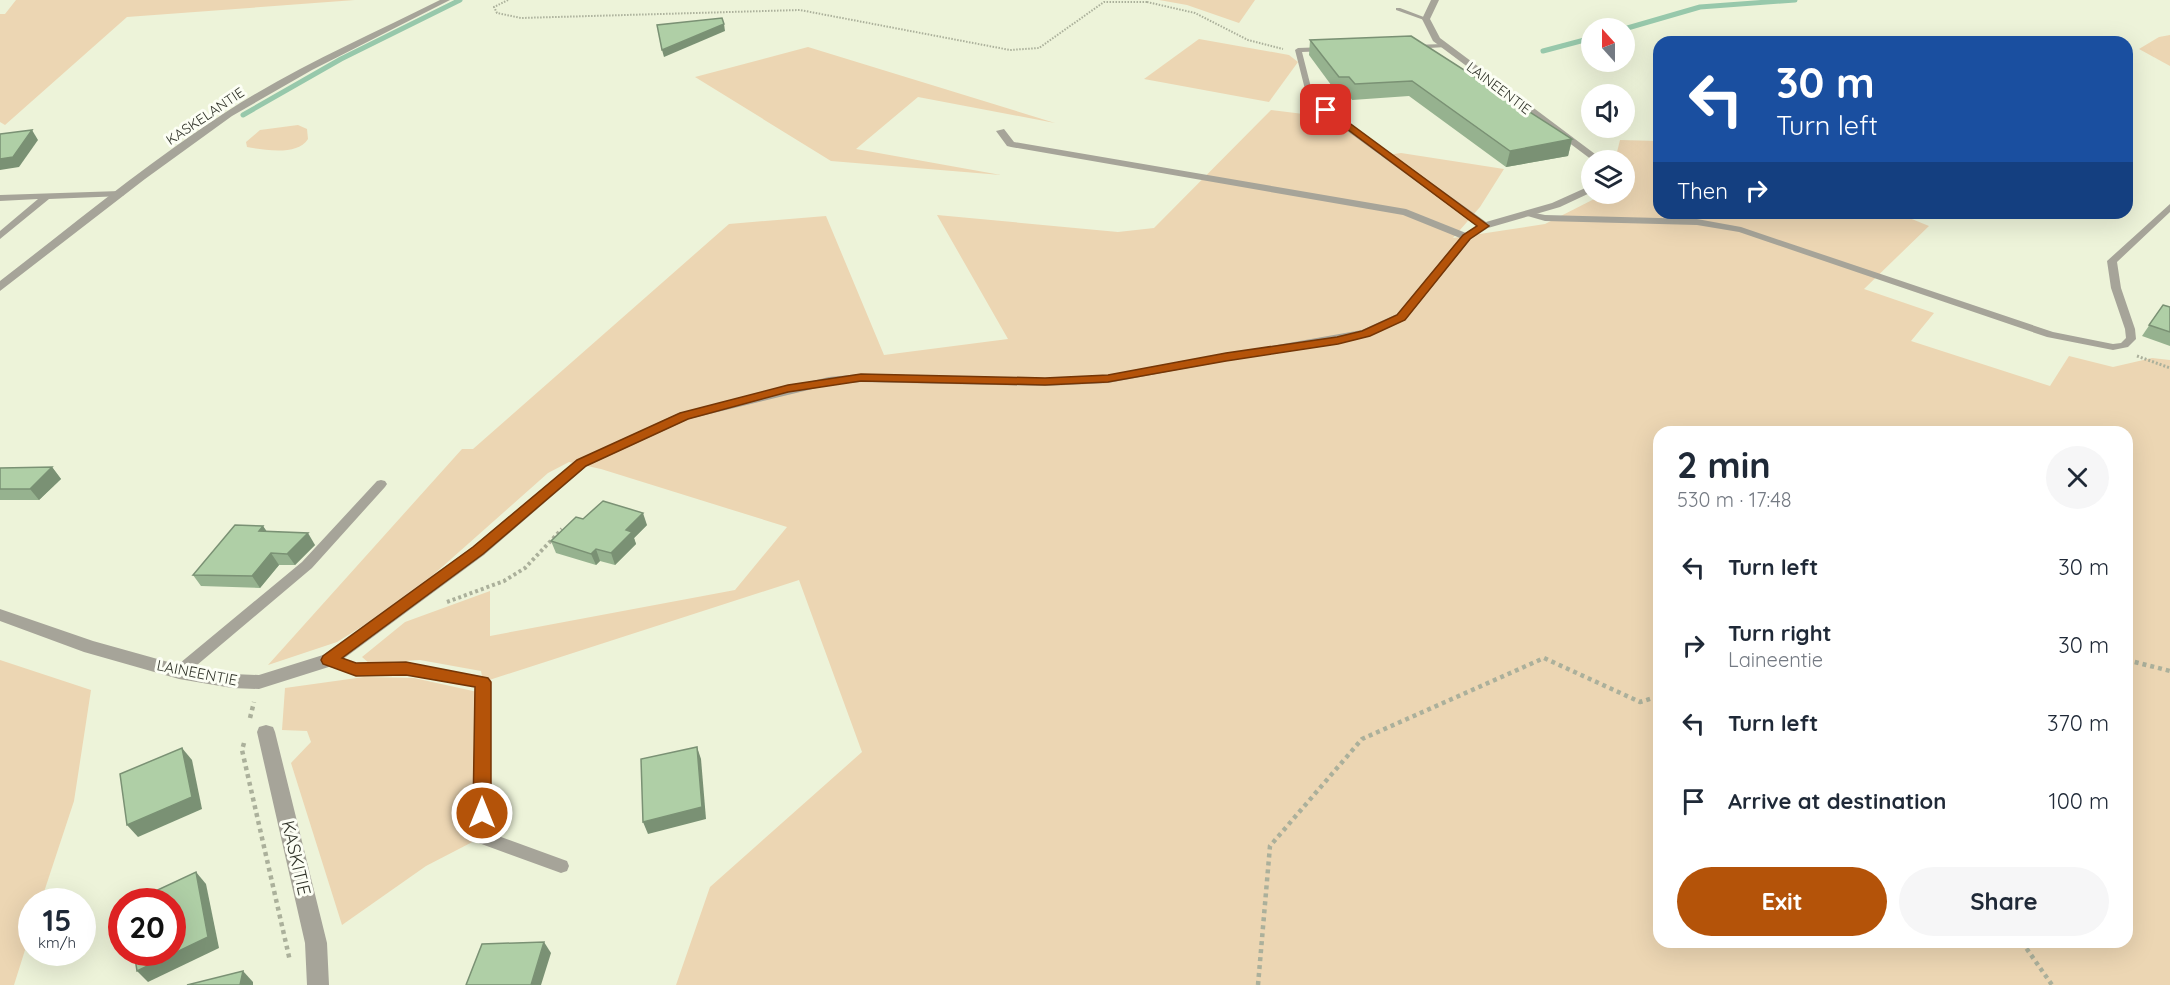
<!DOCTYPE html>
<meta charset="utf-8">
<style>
:root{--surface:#fff;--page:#f6f6f7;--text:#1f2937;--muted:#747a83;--accent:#b45309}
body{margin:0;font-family:Quicksand,sans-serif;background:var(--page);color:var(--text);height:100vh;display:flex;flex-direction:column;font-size:22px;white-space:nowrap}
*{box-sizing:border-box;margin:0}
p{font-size:20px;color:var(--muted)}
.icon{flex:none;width:33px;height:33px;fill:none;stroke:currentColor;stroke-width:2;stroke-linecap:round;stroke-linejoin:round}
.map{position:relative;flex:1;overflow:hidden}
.drawer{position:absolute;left:1653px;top:426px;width:480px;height:522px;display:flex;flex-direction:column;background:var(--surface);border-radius:18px;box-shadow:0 6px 24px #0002}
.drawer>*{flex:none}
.top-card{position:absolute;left:1653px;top:36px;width:480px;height:183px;border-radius:18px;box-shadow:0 6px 24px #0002;background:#1a4fa0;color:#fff;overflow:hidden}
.needle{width:39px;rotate:339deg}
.tools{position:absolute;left:1581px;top:18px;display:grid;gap:12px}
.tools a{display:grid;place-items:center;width:54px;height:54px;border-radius:50%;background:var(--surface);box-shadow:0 6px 24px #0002;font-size:30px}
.speed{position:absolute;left:18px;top:888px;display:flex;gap:12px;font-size:30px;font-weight:700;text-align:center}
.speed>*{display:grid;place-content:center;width:78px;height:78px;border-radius:50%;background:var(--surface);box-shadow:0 6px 24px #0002;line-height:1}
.speed small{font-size:15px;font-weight:400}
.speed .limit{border:9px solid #d22;background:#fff;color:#111}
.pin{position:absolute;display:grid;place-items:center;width:51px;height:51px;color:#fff;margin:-26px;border-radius:12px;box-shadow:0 3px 9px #0006}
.me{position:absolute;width:66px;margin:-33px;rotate:0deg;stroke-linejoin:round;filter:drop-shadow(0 0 4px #0008)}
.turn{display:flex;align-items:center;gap:21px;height:126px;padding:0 24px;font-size:27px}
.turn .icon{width:78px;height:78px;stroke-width:2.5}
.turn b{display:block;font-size:42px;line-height:51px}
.then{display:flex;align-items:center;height:57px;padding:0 24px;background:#0003;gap:12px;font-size:22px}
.round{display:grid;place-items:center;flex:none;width:63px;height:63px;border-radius:32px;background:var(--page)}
.overview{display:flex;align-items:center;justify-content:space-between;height:102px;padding:0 24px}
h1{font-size:36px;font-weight:800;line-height:45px}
.cta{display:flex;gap:12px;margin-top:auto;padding:12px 24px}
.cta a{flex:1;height:69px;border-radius:36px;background:var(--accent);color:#fff;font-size:24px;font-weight:800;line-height:69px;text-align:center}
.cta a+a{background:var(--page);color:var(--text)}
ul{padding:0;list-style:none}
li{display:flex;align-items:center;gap:18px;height:78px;padding:0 24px}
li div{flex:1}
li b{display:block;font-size:22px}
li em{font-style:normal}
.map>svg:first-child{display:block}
</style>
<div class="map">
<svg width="2170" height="985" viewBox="0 0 2170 985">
<rect width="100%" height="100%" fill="#edf3d9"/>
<!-- green -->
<g fill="#ecd6b3" fill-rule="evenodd">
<polygon points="16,0 355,0 127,17 5,125 0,122 0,14 5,14"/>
<polygon points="1159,0 1255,0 1239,23 1187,5"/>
<polygon points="2170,35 2170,66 2139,49 2159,37"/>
<polygon points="1199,39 1289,55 1298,62 1269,102 1144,79"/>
<polygon points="808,47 1055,123 918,97 856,149 1001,175 831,161 695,77"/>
<path d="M 1271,110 L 1336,118 L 1381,156 L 1401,153 L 1504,169 L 1480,207 L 1453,238 L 1545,224 L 1604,194 L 1624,194 L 1624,160 L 1615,160 L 1620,140 L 1659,141 L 1659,213 L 1897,213 L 1929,226 L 1864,289 L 1934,313 L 1911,341 L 2050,386 L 2069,356 L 2113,367 L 2152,358 L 2170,360 L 2170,985 L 676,985 L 710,887 L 862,752 L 799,580 L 483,682 L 481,671 L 420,660 L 369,663 L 362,657 L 405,622 L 490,591 L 490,636 L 735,590 L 787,527 L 601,469 L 569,462 L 548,473 L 406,599 L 337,642 L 268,665 L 462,449 L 473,449 L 729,224 L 826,216 L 884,355 L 1008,339 L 937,215 L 1118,232 L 1154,228 ZM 1659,432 L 2127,432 L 2127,942 L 1659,942 Z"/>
<path d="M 298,125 L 307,129 L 308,139 C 298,156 264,150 247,147 L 246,142 L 260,130 Z"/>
<polygon points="0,660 91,690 74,801 41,901 32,902 31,931 14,985 0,985"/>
<polygon points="364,677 414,678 482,693 482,837 426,866 342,925 291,763 311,742 307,731 282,730 285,688"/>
</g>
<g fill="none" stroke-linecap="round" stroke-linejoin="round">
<!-- stream -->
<g stroke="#97c8ab" stroke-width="5">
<polyline points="1624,29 1700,7 1795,0"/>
<polyline points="1543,51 1592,38"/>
<polyline points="243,115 341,59 460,0"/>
</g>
<!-- path-far3 -->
<g stroke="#abb09b" stroke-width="2" stroke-dasharray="1.5 1.5" stroke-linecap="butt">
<polyline points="508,0 494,7 497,13 521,18 800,10 1010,50 1039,48 1104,2 1147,2"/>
<polyline points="1147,2 1195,13 1248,40 1283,49"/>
</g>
<!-- path-far2 -->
<polyline stroke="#abb09b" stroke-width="3" stroke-dasharray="2 2" stroke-linecap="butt" points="2137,356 2170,368"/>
<!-- path-far1 -->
<polyline stroke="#abb09b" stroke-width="4" stroke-dasharray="3 3" stroke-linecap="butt" points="447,602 504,581 525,568 562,529"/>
<!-- path -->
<g stroke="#abb09b" stroke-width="4.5" stroke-dasharray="4 4" stroke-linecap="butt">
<polyline points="2127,660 2170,671"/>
<polyline points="250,718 254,702"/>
<polyline points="244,743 242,750 290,961"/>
<polyline points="2022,942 2052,985"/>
<polyline points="1258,985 1270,846 1362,739 1544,658 1640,702 1659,696"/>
</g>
<!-- service -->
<g fill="#a6a499" fill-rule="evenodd">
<polygon points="1396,8 1400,8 1429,19 1424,20 1396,10"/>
<polygon points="1444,44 1447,46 1446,47 1412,49 1409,47 1412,45"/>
<polygon points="1298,48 1326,47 1329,49 1326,51 1302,52 1315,103 1308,101 1295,50"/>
<polygon points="120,191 124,194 123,196 49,199 0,239 0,231 38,199 0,201 0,195"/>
<polygon points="2170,204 2170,212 2117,262 2121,288 2135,329 2136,339 2128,347 2113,350 2047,337 1739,232 1697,225 1545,221 1521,214 1525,211 1545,215 1697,219 1741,227 2053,332 2113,344 2121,343 2126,338 2125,329 2111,288 2107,261"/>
<polygon points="381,480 385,481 387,484 385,487 312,568 184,676 179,677 174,676 172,672 174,668 302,562 377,481"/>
<polygon points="329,655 356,665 406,663 488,678 490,682 490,833 567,861 569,866 567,871 561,873 476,842 474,837 476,686 406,673 355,675 324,664 322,660 324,656"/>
</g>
<!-- minor -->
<g fill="#a6a499" fill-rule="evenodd">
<polygon points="1431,0 1439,0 1430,19 1440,38 1603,160 1592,160 1433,41 1422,19"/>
<polygon points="1309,99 1315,99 1486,222 1552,203 1592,185 1592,192 1560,207 1488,228 1471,239 1405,320 1370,336 1338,344 1226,361 1108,383 1045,386 861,382 829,385 689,419 587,466 484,555 335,665 259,689 232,688 179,679 84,652 0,621 0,609 93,641 179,665 232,674 259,675 323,655 472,547 577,460 679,413 829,377 861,374 1045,378 1108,375 1362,330 1397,314 1460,238 1403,215 1011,147 1007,146 996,131 1004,129 1014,142 1406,209 1466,233 1477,226 1309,103"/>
<polygon points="266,725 273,727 275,732 327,943 329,985 307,985 305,943 257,732 259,727"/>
</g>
<!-- tertiary -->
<path fill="#a6a499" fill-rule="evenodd" d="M 440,0 L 450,0 L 312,70 L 232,116 L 145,179 L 0,291 L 0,281 C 74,224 147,163 226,112 C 294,68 368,36 440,0 Z"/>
</g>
<!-- wall -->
<g fill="#96b28f">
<polygon points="1310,40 1572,139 1568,156 1506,167 1409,96 1352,100 1347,92 1337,93 1309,55"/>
<polygon points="2163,305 2170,307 2170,346 2142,336"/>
<polygon points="52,467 61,479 39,500 0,500 0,468"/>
<polygon points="583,519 647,525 634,538 636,544 615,565 600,561 596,565 556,553 551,541"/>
<polygon points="263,526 267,532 315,545 295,565 279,565 260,588 201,586 193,575"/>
</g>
<!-- shaded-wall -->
<g fill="#7a9174">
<polygon points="724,24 725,31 664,57 662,50"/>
<polygon points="32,130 38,140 19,167 0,170 0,159"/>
<polygon points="1572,139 1568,156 1506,167 1510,151"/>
<polygon points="52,467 61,479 39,500 30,489"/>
<polygon points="643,513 647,525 634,538 636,544 615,565 611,553 626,530"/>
<polygon points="263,526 271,538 259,531"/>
<polygon points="308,533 315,545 295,565 287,554"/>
<polygon points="596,549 600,561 596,565 591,554"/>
<polygon points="271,553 279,565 260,588 252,576"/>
<polygon points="697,747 701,759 706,819 648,834 643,822"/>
<polygon points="182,748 192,760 202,809 138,837 127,825"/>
<polygon points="196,872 206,884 219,948 148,982 137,971"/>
<polygon points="544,942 551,953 541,985 531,985"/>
<polygon points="243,971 253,982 253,985 240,985"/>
</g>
<!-- building -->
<g fill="#afcfa6" stroke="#7a9174" stroke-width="1.5">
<polygon points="722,18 724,24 662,50 657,25"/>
<polygon points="1411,36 1572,139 1510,151 1412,81 1355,84 1349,77 1339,77 1310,40"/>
<polygon points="32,130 13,157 0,159 0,134"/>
<polygon points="2163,305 2170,307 2170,332 2149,325"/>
<polygon points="52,467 30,489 0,489 0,468"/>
<polygon points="603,501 643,513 626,530 632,532 611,553 596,549 591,554 551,541 576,517 583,519"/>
<polygon points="235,525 263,526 259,531 308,533 287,554 271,553 252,576 193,575"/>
<polygon points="697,747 702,807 643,822 641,759"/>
<polygon points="182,748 192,797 127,825 120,774"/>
<polygon points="196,872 208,937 137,971 134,952 172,952 172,902 132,902"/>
<polygon points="544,942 531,985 466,985 482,944"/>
<polygon points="243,971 240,985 187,985"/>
</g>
<!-- route -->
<polygon fill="#b45309" stroke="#753606" stroke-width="1.5" points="1323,108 1329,108 1489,226 1470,239 1405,320 1370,336 1338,344 1226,361 1108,382 1045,385 861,381 788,392 688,419 586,466 483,554 342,658 356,663 406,662 488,678 491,682 491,813 488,818 482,821 475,818 473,813 475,687 406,675 356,676 323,664 321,660 323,656 473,547 577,460 680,413 788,385 861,374 1045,378 1108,375 1226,353 1337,337 1362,331 1397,315 1463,235 1477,226 1323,111"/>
<g text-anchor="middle" stroke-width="6" stroke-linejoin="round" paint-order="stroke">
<!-- far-street labels -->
<g font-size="14" fill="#303329" stroke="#fcfef4">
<text transform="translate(1499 88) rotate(37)" y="5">LAINEENTIE</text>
<text transform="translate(205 116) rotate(-34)" y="5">KASKELANTIE</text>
</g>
<!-- street labels -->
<g font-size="15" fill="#303329" stroke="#fcfef4">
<text transform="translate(197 673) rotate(11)" y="5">LAINEENTIE</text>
</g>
<!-- near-street labels -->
<g font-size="18" fill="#303329" stroke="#fcfef4">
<text transform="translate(296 858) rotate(77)" y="6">KASKITIE</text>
</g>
</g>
</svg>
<div class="tools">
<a><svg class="needle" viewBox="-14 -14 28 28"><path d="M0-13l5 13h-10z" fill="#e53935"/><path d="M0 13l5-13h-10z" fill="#747a83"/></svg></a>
<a><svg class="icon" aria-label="sound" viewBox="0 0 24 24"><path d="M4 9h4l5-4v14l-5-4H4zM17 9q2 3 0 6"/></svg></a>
<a><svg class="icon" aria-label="layers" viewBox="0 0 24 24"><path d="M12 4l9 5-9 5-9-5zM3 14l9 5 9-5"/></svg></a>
</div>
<div class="speed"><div>15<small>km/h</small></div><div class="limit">20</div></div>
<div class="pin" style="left:1326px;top:110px;background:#d93025"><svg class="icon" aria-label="arrive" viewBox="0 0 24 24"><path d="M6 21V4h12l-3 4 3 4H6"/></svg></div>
<svg class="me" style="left:482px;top:813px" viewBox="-20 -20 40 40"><circle r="17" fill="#b45309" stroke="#fff" stroke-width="3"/><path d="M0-11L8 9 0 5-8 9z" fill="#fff"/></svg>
<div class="top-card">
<div class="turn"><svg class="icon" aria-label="left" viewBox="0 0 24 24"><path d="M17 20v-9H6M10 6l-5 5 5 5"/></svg><div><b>30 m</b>Turn left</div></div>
<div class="then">Then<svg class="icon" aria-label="right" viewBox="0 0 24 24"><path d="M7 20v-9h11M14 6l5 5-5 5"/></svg></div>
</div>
<section class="drawer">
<div class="overview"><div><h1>2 min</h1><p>530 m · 17:48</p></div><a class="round"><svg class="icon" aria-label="close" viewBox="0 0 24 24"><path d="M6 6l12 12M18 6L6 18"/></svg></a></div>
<ul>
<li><svg class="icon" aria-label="left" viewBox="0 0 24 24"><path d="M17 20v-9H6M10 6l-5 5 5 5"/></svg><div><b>Turn left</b></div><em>30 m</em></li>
<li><svg class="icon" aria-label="right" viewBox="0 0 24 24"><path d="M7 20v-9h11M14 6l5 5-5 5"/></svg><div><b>Turn right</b><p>Laineentie</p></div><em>30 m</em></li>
<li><svg class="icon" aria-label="left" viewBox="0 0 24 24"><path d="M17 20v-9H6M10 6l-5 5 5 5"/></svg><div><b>Turn left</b></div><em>370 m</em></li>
<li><svg class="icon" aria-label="arrive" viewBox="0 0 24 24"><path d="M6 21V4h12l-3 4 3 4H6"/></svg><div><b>Arrive at destination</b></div><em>100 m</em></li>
</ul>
<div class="cta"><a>Exit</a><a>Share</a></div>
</section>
</div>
